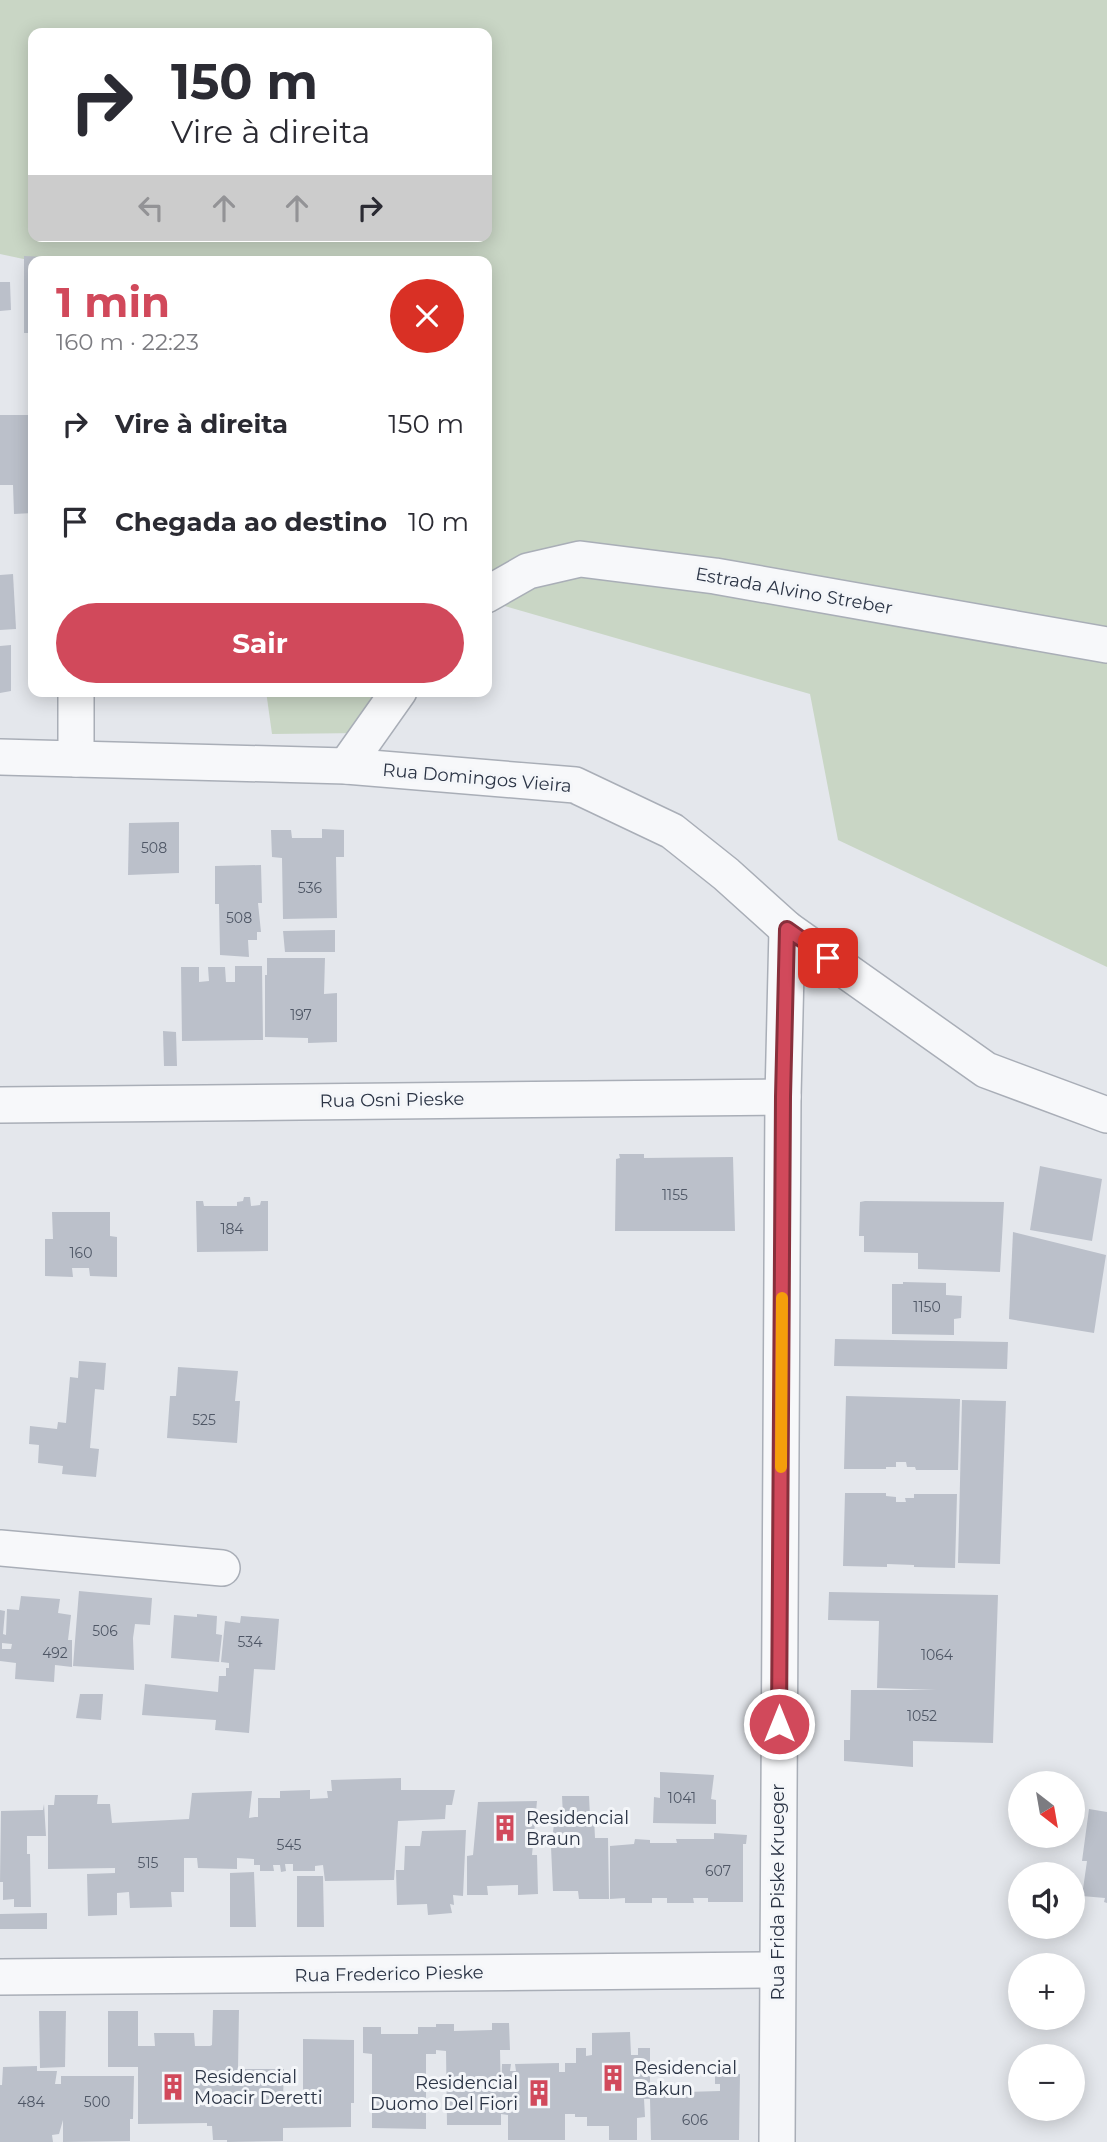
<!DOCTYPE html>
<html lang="pt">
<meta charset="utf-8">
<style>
:root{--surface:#fff;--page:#f7f7f7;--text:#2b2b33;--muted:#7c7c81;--accent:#d1495b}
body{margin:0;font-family:Montserrat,sans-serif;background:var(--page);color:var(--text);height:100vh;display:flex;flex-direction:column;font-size:26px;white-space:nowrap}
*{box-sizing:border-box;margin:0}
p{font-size:23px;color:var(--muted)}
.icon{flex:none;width:38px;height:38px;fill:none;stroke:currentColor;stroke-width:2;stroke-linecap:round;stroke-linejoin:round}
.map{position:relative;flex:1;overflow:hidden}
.side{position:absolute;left:28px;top:256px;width:464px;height:441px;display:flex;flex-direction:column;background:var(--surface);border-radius:14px;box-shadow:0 4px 18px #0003}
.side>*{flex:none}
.banner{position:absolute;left:28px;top:28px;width:464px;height:214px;border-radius:14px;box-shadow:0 4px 18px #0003;background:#fff;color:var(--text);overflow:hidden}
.needle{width:46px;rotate:149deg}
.fabs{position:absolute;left:1008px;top:1771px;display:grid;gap:14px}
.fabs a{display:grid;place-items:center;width:77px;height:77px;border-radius:50%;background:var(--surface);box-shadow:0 4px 18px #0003;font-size:35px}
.pin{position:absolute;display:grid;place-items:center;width:60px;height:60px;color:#fff;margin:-30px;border-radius:14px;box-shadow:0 4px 10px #0006}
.me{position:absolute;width:77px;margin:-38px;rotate:0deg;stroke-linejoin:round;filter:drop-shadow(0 0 5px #0008)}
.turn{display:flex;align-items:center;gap:24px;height:147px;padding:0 28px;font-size:32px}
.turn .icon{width:91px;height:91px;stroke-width:2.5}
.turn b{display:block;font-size:49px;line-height:60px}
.lanes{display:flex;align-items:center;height:66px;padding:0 28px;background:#0003;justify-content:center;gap:35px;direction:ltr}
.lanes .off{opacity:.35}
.round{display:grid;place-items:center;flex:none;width:74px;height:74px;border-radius:37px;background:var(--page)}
.overview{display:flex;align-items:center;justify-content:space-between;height:119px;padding:0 28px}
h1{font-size:42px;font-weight:700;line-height:52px;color:var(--accent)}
.primary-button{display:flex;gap:14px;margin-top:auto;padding:14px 28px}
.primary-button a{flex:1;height:80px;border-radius:42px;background:var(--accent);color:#fff;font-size:28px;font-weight:700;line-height:80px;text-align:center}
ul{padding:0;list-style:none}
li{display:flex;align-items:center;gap:21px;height:98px;padding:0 28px}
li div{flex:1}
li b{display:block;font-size:26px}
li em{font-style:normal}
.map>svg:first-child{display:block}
</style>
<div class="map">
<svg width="1107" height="2142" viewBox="0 0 1107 2142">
<rect width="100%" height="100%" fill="#e4e7ec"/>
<!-- green -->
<g fill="#c9d6c5" fill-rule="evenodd">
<path d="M 0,0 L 1107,0 L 1107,967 L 838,840 L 810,694 L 487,601 L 486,261 L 33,261 L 0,254 ZM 33,33 L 486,33 L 486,236 L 33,236 Z"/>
<polygon points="266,691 385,691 363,733 272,734"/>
</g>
<!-- building -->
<g fill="#bbc0ca" fill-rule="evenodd">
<polygon points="24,256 45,257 45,261 33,261 33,333 24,333"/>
<polygon points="0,282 10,282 11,310 0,311"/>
<polygon points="0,415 33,415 33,513 14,514 13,485 0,485"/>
<polygon points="13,574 16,629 0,630 0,575"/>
<polygon points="11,645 11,691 0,693 0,646"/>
<polygon points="179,822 179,873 128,875 129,823"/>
<polygon points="322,829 344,830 344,857 336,857 337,918 283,919 282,858 272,857 271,830 291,830 292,838 322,838"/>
<polygon points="261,865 262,903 258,903 261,932 257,932 257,940 248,940 249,957 220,955 219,904 215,904 215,866"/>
<polygon points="335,930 335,952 285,952 283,931"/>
<polygon points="267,958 325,958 324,994 337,993 337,1042 308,1043 308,1038 265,1037 265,975 267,975"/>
<polygon points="235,966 262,966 263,1040 182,1041 181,967 199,967 199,982 209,981 208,967 225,967 226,982 235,982"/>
<polygon points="163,1031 176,1032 177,1066 164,1066"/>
<polygon points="619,1154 644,1154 644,1158 733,1157 735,1231 615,1231 616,1159 620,1158"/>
<polygon points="1040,1166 1102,1179 1092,1241 1030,1230"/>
<polygon points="244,1197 250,1197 251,1206 260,1205 261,1201 268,1201 268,1251 197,1252 196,1201 203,1201 204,1206 237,1206 237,1202 243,1201"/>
<polygon points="865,1201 1004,1202 1000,1272 918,1269 918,1253 864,1252 864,1236 859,1236 860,1202"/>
<polygon points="52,1212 110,1212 110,1236 117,1237 117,1277 90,1276 89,1268 72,1268 73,1277 45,1276 45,1239 53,1239"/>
<polygon points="1013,1232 1106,1255 1094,1333 1009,1319"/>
<polygon points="903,1282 946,1283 946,1295 962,1296 961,1318 954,1319 954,1335 892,1334 892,1284 903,1284"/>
<polygon points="835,1339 1008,1342 1007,1369 834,1366"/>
<polygon points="79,1361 106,1363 104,1390 95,1389 90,1448 99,1449 96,1477 62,1474 63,1466 38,1463 39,1445 29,1444 30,1426 57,1429 58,1422 66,1423 70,1377 78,1378"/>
<polygon points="178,1367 238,1371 235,1401 240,1401 237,1443 167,1438 170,1396 176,1396"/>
<polygon points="846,1396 960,1399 958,1470 916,1470 915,1467 907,1467 906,1462 896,1462 896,1467 886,1467 886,1469 844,1469"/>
<polygon points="962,1400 1006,1401 1000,1564 958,1563"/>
<polygon points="845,1493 886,1493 886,1496 896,1497 896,1502 906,1502 905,1498 914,1498 914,1494 957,1494 955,1568 914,1567 914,1565 887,1564 887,1567 843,1566"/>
<polygon points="79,1591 152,1598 150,1625 135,1624 133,1638 134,1670 73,1666"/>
<polygon points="829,1592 998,1595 993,1743 913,1741 913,1767 844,1761 844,1740 850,1740 851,1690 936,1690 877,1688 879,1621 828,1620"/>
<path d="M 21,1596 L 60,1599 L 58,1613 L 71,1615 L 68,1640 L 72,1640 L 72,1667 L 55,1665 L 54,1682 L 15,1679 L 16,1663 L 0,1661 L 0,1610 L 5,1611 L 3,1634 L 6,1635 L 7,1609 L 19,1610 ZM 2,1643 L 12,1644 L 11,1649 L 2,1649 Z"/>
<polygon points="197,1614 217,1616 216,1634 222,1635 219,1662 171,1658 174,1615 197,1617"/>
<polygon points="241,1616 279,1619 275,1670 254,1669 249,1733 215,1730 216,1720 142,1715 145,1684 218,1692 219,1676 226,1676 226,1668 229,1668 229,1663 221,1662 225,1621 240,1623"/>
<polygon points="80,1694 103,1694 101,1720 76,1718"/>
<polygon points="660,1772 714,1775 711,1799 716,1800 716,1824 653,1823 654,1797 660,1798"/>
<polygon points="401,1778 401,1790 455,1790 452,1805 446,1805 445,1819 398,1821 394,1880 325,1881 323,1865 315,1866 315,1871 293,1871 293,1864 285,1864 286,1871 281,1872 280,1865 273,1865 274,1871 260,1871 260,1865 254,1865 254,1859 237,1858 237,1869 198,1868 197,1858 184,1858 184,1892 171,1892 172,1907 130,1908 129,1892 117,1893 117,1915 88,1916 87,1874 115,1873 115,1868 48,1869 48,1805 54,1805 55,1795 98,1795 97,1804 110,1804 112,1823 189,1819 192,1793 252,1791 249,1818 255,1817 258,1817 258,1798 280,1798 280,1791 310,1790 310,1799 328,1798 327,1791 332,1791 331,1780"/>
<polygon points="562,1796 589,1796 590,1817 594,1817 595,1838 608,1838 609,1899 579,1899 578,1891 553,1891 551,1847 555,1817 563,1816"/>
<polygon points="537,1801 532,1855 537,1855 538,1894 518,1895 518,1885 487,1886 488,1895 467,1895 467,1856 473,1855 478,1802"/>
<polygon points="44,1804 46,1836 27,1836 27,1854 30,1854 31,1907 14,1907 14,1899 3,1900 3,1882 0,1882 1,1811 43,1810"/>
<polygon points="1089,1809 1107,1812 1107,1903 1104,1902 1105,1898 1082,1896 1087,1861 1082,1861"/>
<polygon points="466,1830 463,1896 453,1895 454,1905 450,1904 452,1913 428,1915 427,1904 397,1905 396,1870 404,1870 405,1846 420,1846 422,1831"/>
<polygon points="714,1833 747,1835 746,1844 743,1844 743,1902 708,1902 708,1898 693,1898 694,1903 667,1903 667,1898 652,1898 652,1903 625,1903 625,1898 610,1899 610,1846 634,1844 635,1839 650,1840 650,1843 677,1843 676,1839 714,1839"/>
<polygon points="254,1872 256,1927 230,1927 230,1873"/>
<polygon points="297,1876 323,1876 324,1927 297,1927"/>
<polygon points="47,1913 47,1929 0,1929 0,1914"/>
<polygon points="213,2010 239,2010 238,2069 284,2069 283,2100 303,2100 303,2039 354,2040 354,2103 351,2103 351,2127 283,2128 283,2141 227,2142 227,2140 213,2140 212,2126 207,2126 207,2123 138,2124 138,2067 108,2067 108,2011 138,2011 138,2046 155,2046 154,2033 194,2033 195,2046 210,2046 212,2045"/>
<polygon points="39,2011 66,2011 65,2067 40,2068"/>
<polygon points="492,2023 509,2023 510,2050 500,2050 501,2098 502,2064 511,2064 510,2071 516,2071 515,2064 559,2063 559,2072 565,2072 565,2063 576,2063 576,2048 586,2048 586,2056 592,2055 592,2033 630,2032 631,2055 638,2055 638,2048 650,2048 650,2093 720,2091 720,2084 715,2084 715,2073 740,2074 739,2140 651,2140 650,2099 644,2099 645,2117 637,2118 637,2140 609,2140 609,2126 587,2126 587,2117 575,2117 575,2114 565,2114 565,2140 508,2140 508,2115 501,2114 501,2125 447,2125 446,2051 436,2050 436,2054 426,2054 426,2129 372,2128 372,2054 363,2053 363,2027 381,2027 381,2034 418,2034 418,2027 436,2027 436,2024 454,2024 454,2031 492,2030"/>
<polygon points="37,2066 37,2071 57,2071 55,2084 61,2084 61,2076 134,2076 133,2119 130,2119 130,2141 63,2142 63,2120 59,2134 52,2135 53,2142 0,2142 0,2085 2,2085 3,2067"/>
</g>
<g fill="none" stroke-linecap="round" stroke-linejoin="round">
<defs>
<g id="minor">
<polyline points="486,595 528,571 580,559 715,576 1107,645"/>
<polyline points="76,691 76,759"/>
<polyline points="0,757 346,766 575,785 672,831 726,874 787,929 986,1070 1107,1115"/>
<polyline points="346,766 399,691"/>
<polyline points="0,1105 783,1097"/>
<polyline points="0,1548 222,1568"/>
<polyline points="0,1977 777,1970"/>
<polyline points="777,2142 783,1097 787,929"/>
</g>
</defs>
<!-- minor casing -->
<use href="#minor" stroke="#a9aeb7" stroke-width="38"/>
<!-- minor -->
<use href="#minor" stroke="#f7f8fa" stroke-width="35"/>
</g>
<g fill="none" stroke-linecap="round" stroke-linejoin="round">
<defs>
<polyline id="route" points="779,1724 783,1097 787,929 828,958"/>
</defs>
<!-- route casing -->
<use href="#route" stroke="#882f3b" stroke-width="18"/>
<!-- route -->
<use href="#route" stroke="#d1495b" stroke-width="12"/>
<!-- slow -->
<polyline stroke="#f59e0b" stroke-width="12" points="781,1467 782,1298"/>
</g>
<!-- icons -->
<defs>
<symbol id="building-bare" viewBox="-9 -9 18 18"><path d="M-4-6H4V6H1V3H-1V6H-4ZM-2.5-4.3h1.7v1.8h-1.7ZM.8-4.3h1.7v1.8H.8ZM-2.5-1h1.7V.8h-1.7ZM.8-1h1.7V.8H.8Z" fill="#d1495b" stroke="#f4f6f9" stroke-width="2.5" paint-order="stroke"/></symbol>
</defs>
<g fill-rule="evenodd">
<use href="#building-bare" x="486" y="1809" width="38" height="38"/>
<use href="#building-bare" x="594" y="2059" width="38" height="38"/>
<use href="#building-bare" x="154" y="2068" width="38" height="38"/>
<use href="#building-bare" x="520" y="2074" width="38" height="38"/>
</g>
<g text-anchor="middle" stroke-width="6" stroke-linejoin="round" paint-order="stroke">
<!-- number labels -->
<g font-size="14" fill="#4f5766">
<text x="154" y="853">508</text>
<text x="310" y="893">536</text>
<text x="239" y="923">508</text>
<text x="301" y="1020">197</text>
<text x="675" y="1200">1155</text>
<text x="232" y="1234">184</text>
<text x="81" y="1258">160</text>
<text x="927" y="1312">1150</text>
<text x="204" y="1425">525</text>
<text x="105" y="1636">506</text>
<text x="250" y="1647">534</text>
<text x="55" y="1658">492</text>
<text x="937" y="1660">1064</text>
<text x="922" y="1721">1052</text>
<text x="682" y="1803">1041</text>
<text x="289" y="1850">545</text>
<text x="148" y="1868">515</text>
<text x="718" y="1876">607</text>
<text x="31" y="2107">484</text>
<text x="97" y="2107">500</text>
<text x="695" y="2125">606</text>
</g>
<!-- street labels -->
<g font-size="18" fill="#2b3445" stroke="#f4f6f9">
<text transform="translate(794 591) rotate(10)" y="6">Estrada Alvino Streber</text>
<text transform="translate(477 778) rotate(5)" y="6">Rua Domingos Vieira</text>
<text transform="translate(392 1100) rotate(-1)" y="6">Rua Osni Pieske</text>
<text transform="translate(778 1892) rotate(-90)" y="6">Rua Frida Piske Krueger</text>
<text transform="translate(389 1974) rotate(-1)" y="6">Rua Frederico Pieske</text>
</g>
<!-- poi labels -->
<g font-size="18" fill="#2b3445" stroke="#f4f6f9" text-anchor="start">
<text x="526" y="1824">Residencial<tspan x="526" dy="21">Braun</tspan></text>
<text x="634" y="2074">Residencial<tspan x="634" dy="21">Bakun</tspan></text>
<text x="194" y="2083">Residencial<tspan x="194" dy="21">Moacir Deretti</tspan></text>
<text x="518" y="2089" text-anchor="end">Residencial<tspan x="518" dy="21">Duomo Del Fiori</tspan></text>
</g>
</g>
</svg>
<div class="fabs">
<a><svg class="needle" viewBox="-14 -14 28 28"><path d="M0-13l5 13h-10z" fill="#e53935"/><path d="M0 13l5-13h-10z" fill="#7c7c81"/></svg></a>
<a><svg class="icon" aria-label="sound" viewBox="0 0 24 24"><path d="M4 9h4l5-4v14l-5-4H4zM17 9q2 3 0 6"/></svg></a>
<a>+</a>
<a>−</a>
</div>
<div class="pin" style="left:828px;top:958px;background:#d93025"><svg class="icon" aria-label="arrive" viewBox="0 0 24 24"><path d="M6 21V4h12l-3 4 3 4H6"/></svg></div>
<svg class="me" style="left:779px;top:1724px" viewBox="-20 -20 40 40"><circle r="17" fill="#d1495b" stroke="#fff" stroke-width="3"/><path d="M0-11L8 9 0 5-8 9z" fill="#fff"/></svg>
<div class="banner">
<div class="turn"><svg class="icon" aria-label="right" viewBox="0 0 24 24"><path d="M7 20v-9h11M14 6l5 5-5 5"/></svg><div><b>150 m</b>Vire à direita</div></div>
<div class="lanes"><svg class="icon off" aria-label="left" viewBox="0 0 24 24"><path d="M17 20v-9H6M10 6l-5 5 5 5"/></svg><svg class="icon off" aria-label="ahead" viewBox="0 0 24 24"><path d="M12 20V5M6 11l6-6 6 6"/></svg><svg class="icon off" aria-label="ahead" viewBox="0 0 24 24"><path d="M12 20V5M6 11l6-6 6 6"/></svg><svg class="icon" aria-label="right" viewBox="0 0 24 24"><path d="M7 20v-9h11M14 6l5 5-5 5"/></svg></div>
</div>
<section class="side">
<div class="overview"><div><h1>1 min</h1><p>160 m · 22:23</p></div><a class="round" style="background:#d93025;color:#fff"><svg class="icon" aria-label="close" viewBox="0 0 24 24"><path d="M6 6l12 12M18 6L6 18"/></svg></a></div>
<ul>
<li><svg class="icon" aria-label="right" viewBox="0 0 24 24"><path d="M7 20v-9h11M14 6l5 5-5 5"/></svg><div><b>Vire à direita</b></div><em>150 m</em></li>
<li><svg class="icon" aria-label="arrive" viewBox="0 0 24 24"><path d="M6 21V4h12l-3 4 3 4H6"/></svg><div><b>Chegada ao destino</b></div><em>10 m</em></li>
</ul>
<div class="primary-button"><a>Sair</a></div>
</section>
</div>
